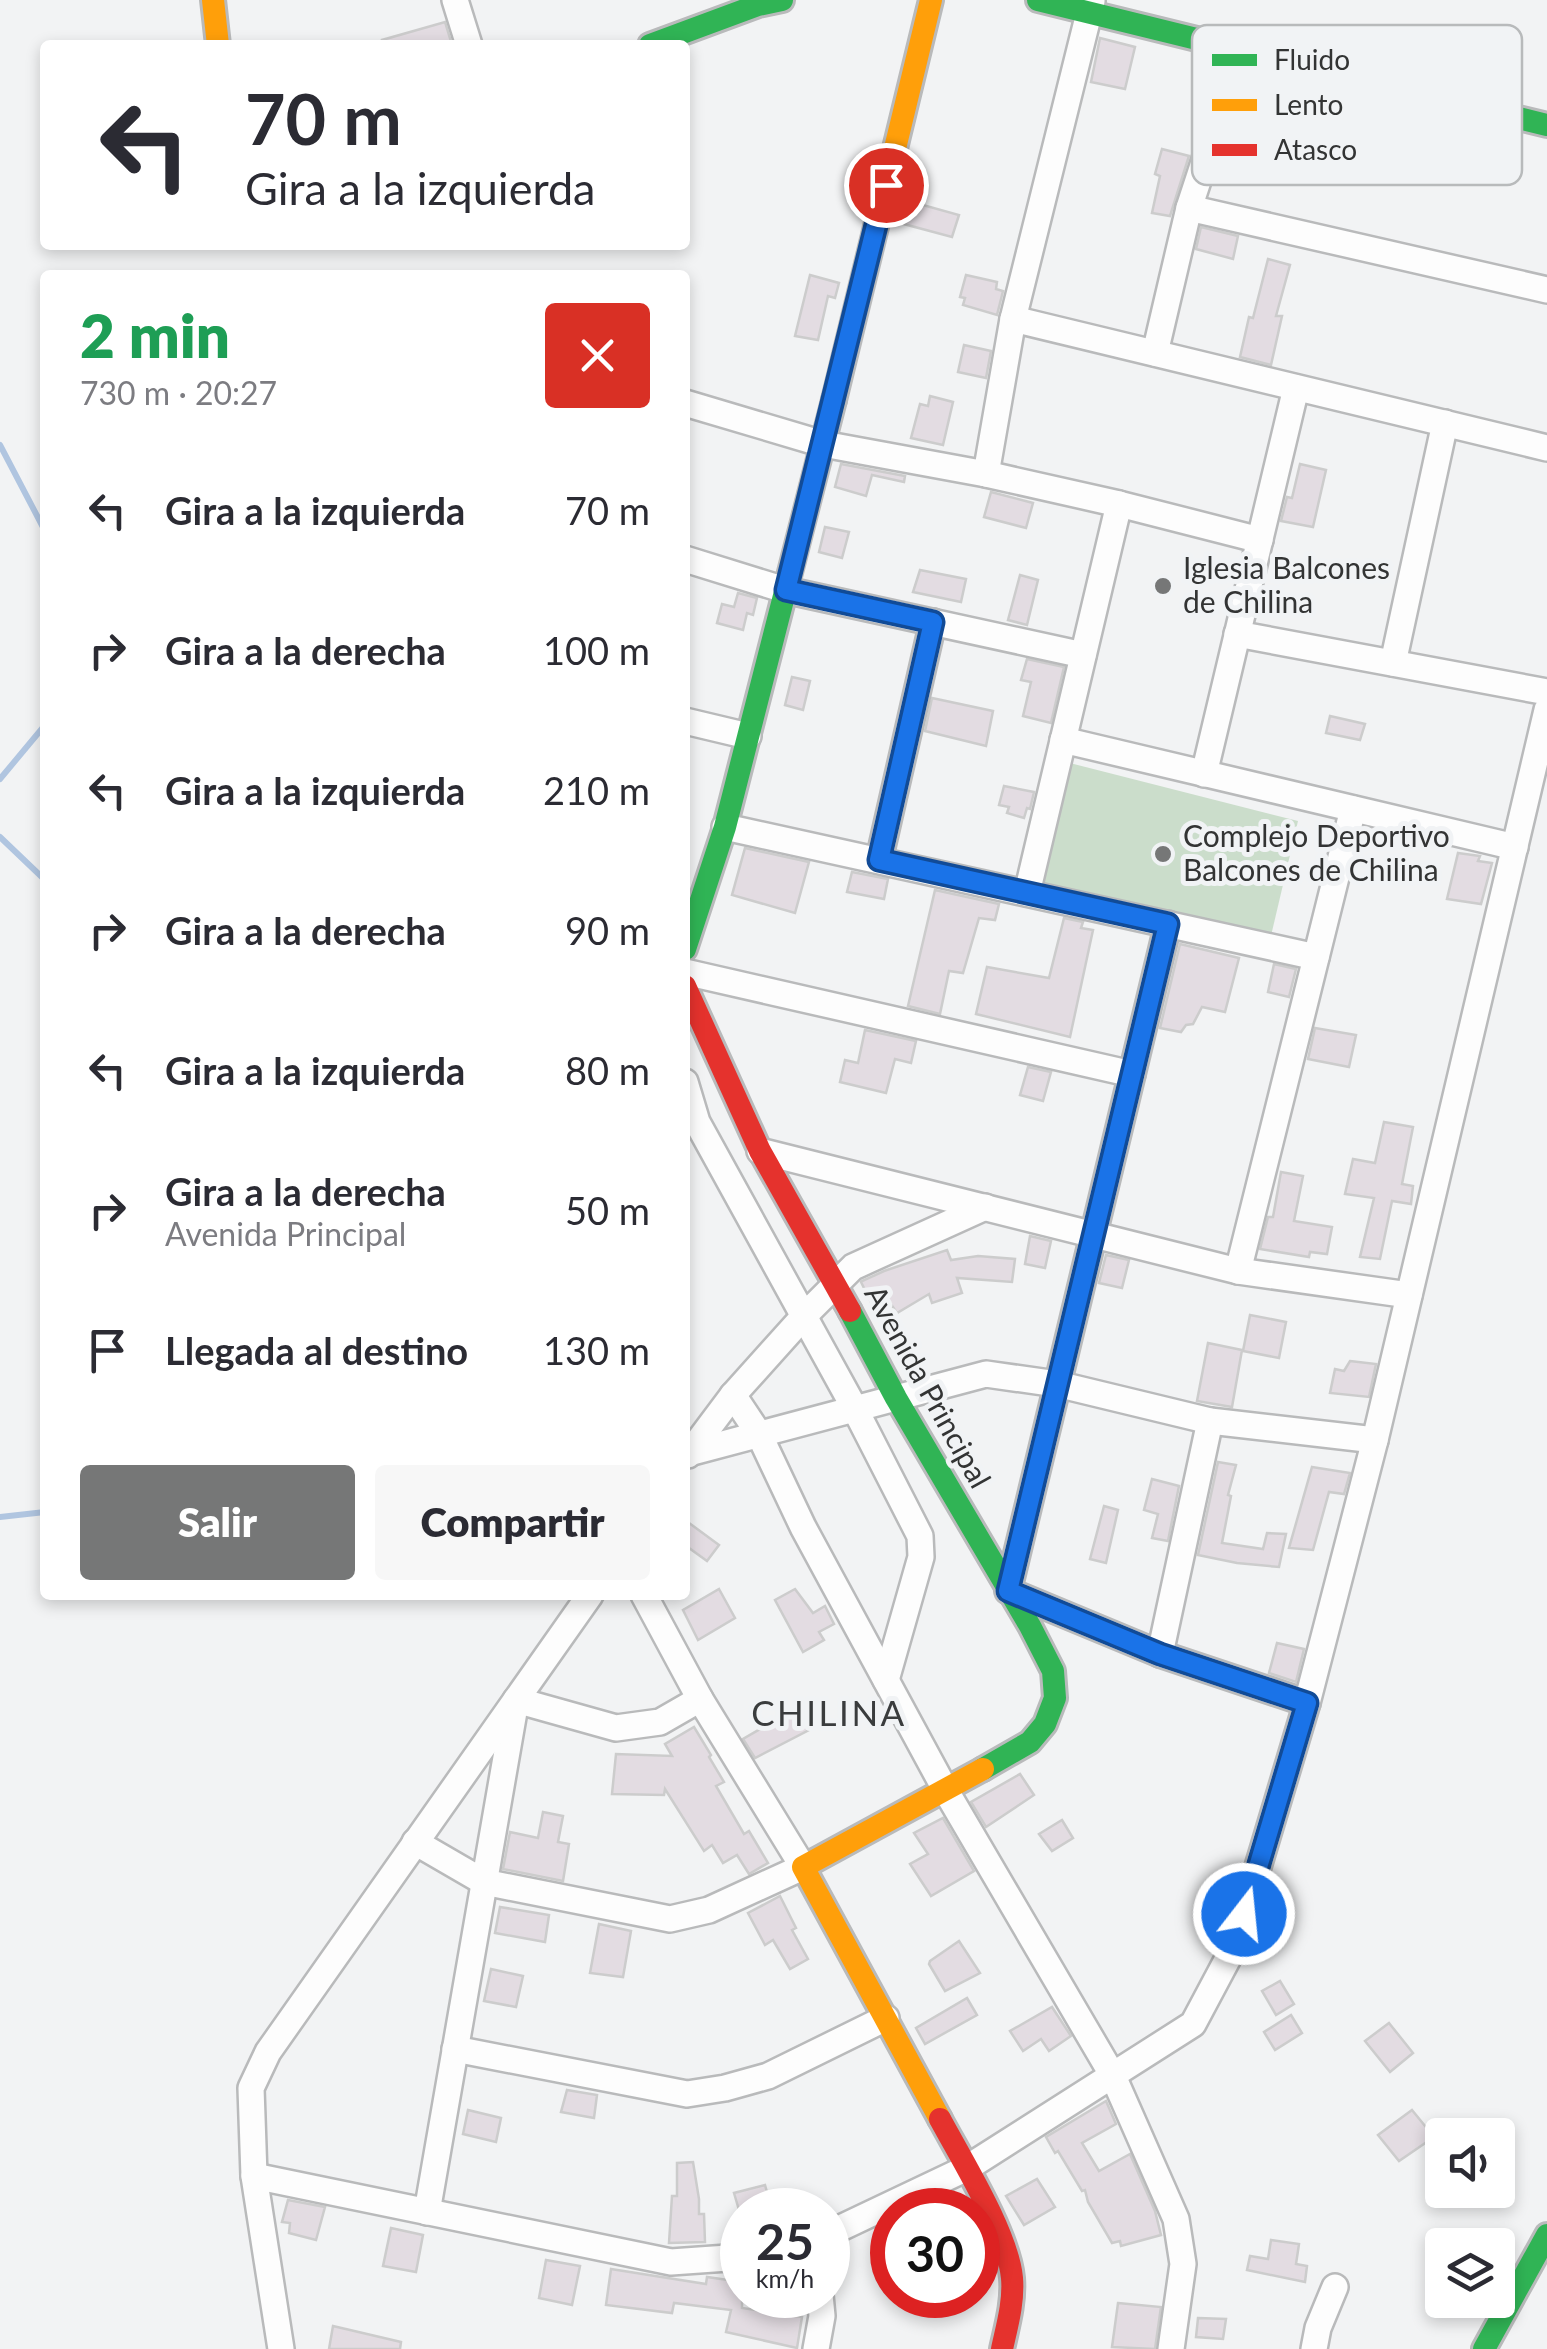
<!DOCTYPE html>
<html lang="es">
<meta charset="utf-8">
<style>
:root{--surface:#fff;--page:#f7f7f7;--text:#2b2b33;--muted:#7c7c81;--accent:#767777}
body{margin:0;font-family:Lato,sans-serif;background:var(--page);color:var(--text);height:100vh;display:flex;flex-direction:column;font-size:38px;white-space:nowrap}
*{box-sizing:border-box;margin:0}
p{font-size:32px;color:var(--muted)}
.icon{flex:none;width:55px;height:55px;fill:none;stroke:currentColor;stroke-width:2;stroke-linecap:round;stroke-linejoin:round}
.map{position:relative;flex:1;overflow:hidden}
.panel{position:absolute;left:40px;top:270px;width:650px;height:1330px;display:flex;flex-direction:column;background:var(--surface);border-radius:10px;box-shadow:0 5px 15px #0003}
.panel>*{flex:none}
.top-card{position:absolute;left:40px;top:40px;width:650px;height:210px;border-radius:10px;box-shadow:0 5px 15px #0003;background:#fff;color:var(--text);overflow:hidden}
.buttons{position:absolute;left:1425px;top:2118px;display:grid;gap:20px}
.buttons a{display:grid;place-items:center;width:90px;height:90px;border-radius:10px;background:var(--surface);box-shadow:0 5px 15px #0003;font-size:50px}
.speed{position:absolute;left:720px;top:2188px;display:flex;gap:20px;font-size:50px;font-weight:700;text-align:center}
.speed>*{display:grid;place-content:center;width:130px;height:130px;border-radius:50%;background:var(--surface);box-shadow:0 5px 15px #0003;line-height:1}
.speed small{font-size:25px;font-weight:400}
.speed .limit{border:15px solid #d22;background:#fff;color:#111}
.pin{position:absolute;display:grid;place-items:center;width:85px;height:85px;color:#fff;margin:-42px;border:5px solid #fff;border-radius:50%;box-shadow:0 2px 10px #0007}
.me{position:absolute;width:110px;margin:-55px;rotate:16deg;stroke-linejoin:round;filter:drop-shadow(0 0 8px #0008)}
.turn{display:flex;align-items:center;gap:35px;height:210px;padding:0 40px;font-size:45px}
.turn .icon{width:130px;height:130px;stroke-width:2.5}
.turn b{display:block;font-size:70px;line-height:85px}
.round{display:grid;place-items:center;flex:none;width:105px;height:105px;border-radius:10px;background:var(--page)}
.overview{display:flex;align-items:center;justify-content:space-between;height:170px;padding:0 40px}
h1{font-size:60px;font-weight:800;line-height:75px;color:#1e9e55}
.primary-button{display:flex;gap:20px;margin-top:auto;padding:20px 40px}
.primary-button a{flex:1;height:115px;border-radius:10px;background:var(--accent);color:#fff;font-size:40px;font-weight:800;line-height:115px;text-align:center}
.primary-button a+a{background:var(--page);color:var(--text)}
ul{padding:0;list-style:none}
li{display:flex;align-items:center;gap:30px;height:140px;padding:0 40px}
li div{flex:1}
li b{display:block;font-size:38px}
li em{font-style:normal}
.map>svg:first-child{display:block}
</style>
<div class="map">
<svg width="1547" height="2349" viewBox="0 0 1547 2349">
<rect width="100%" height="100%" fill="#f2f3f4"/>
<!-- green -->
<polygon fill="#cbddcb" points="1058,760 1298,821 1270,940 1029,886"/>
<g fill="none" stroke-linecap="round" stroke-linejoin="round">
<!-- stream -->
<g stroke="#b0c5e0" stroke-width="6">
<polyline points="0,445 45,531"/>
<polyline points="0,779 45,725"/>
<polyline points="0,837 45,880"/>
<polyline points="0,1517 45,1512"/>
</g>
</g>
<!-- building -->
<g fill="#e3dce2" stroke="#ccc" stroke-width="2.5">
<polygon points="445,22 452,45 383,45 382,40"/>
<polygon points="1100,38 1135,47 1125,89 1091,82"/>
<polygon points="1162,149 1189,156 1170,216 1152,213 1160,176 1155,174"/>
<polygon points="905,200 959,215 952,237 900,223"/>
<polygon points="1201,227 1238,236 1233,259 1196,249"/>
<polygon points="1268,259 1290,265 1276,316 1282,316 1271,365 1240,357 1249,317 1253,318"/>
<polygon points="810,275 839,283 835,298 828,296 818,340 795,336"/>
<polygon points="966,275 997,282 996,289 1003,291 997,315 963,305 965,298 960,297"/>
<polygon points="964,345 991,351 986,378 958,372"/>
<polygon points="930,396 953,402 943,445 911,438 920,404 928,406"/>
<polygon points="841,464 905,476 904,482 872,475 866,496 835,487"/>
<polygon points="1300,464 1326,470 1313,527 1281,521 1287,497 1292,498"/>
<polygon points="991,492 1033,503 1026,528 984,517"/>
<polygon points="825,527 849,532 842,558 819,552"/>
<polygon points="920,570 966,579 961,602 913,592"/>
<polygon points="1020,575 1038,580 1027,625 1008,620"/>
<polygon points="738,593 757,598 753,615 747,613 743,630 717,623 722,604 734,607"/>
<polygon points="1027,659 1064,667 1051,723 1023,716 1031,682 1021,680"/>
<polygon points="792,677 810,681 803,710 785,705"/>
<polygon points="932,698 993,711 986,746 925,731"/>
<polygon points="1330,716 1365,724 1360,740 1326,733"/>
<polygon points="1004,786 1034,792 1030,809 1027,808 1024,818 1007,813 1009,807 999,805"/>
<polygon points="745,848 809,862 795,913 732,895"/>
<polygon points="1458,853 1480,856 1478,861 1492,863 1481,904 1447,899"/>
<polygon points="852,872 888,879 884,899 847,892"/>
<polygon points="935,890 999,904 995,920 979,918 963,973 949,971 940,1014 908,1006"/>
<polygon points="1064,918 1083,922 1081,928 1093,930 1070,1037 976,1014 987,967 1049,978"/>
<polygon points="1180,944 1239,958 1225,1012 1202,1007 1193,1024 1186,1025 1181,1032 1160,1028"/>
<polygon points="1274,964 1296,969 1289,997 1268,992"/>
<polygon points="1315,1028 1356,1035 1349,1067 1308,1059"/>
<polygon points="865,1030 916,1041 911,1063 895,1059 886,1093 840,1082 845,1060 858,1063"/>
<polygon points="1028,1067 1051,1072 1043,1101 1020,1095"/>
<polygon points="1384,1122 1413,1127 1402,1184 1413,1186 1411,1204 1392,1201 1380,1259 1360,1257 1374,1198 1345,1194 1353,1159 1375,1163"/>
<polygon points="1281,1172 1303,1176 1294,1221 1332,1227 1327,1254 1310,1252 1309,1257 1260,1249 1268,1217 1273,1217"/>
<polygon points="1030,1236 1051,1241 1045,1268 1025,1264"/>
<polygon points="947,1250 951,1260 978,1256 1015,1259 1012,1282 957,1278 962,1293 932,1303 929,1294 897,1313 886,1297 872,1304 861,1282 862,1281 884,1271"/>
<polygon points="1106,1255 1129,1260 1122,1288 1099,1283"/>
<polygon points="1250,1315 1286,1322 1279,1358 1243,1351"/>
<polygon points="1208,1343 1242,1350 1232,1407 1197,1401"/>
<polygon points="1350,1361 1376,1364 1369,1397 1330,1393 1335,1369 1344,1371"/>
<polygon points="1218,1462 1236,1465 1228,1495 1231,1496 1222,1543 1263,1549 1267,1533 1286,1534 1279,1567 1237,1563 1198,1555"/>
<polygon points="1312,1467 1350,1473 1344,1494 1329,1492 1313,1550 1289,1548"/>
<polygon points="1152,1479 1179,1486 1168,1541 1152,1538 1158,1514 1144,1510"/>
<polygon points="1104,1506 1118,1510 1106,1563 1090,1559"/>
<polygon points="685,1520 719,1545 707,1561 685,1545"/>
<polygon points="719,1589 735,1618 698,1640 683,1610"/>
<polygon points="795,1589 813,1613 825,1606 834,1624 819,1632 824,1640 803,1652 775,1600"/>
<polygon points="1277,1643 1304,1649 1296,1682 1269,1673"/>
<polygon points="798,1707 811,1729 755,1758 743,1739"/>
<polygon points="694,1727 711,1755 709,1757 724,1782 716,1786 744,1834 749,1831 768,1863 749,1874 737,1855 723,1863 712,1845 704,1851 665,1789 664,1795 612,1794 616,1754 672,1756 665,1744"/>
<polygon points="1020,1774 1034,1795 986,1827 971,1802"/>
<polygon points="543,1812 563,1816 558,1842 569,1844 563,1881 503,1869 510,1832 538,1838"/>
<polygon points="943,1818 974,1871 931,1896 910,1864 928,1854 914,1833"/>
<polygon points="1062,1820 1073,1838 1052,1851 1039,1834"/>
<polygon points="780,1896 796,1928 792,1930 808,1959 790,1969 773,1940 765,1945 748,1913"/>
<polygon points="500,1907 549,1915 545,1942 495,1933"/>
<polygon points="599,1924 631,1931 623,1977 590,1973"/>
<polygon points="959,1941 980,1973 945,1991 929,1964 930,1961"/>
<polygon points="491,1969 523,1976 516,2007 484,2001"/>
<polygon points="1280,1981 1294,2004 1276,2015 1262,1991"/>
<polygon points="967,1998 977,2015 925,2044 916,2028"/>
<polygon points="1052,2007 1071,2036 1049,2051 1041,2039 1023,2051 1010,2031"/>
<polygon points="1291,2015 1302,2033 1275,2050 1264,2032"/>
<polygon points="1389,2023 1413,2053 1390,2072 1365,2041"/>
<polygon points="567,2090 597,2095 594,2118 561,2112"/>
<polygon points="1106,2101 1116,2124 1082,2143 1099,2171 1130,2154 1155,2211 1161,2235 1121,2246 1120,2241 1112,2243 1088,2202 1085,2190 1082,2191 1058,2151 1055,2153 1046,2137"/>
<polygon points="468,2110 501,2118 496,2142 463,2134"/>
<polygon points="1412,2110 1434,2137 1399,2161 1378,2135"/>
<polygon points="693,2162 699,2199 699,2214 704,2214 705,2242 669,2243 672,2196 677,2196 677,2163"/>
<polygon points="1037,2179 1055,2207 1024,2225 1006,2196"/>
<polygon points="765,2185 772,2210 739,2210 734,2193"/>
<polygon points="288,2200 325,2207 316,2240 289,2233 290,2223 282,2222"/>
<polygon points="391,2228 423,2235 416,2272 383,2266"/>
<polygon points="1271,2240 1299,2244 1296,2264 1307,2266 1305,2282 1247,2270 1250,2256 1268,2259"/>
<polygon points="546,2260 580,2266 572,2305 539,2298"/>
<polygon points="611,2269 706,2284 707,2277 742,2282 742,2308 802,2317 797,2348 726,2332 731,2310 674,2303 672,2313 606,2305"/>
<polygon points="1118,2303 1161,2307 1155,2349 1112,2347"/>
<polygon points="1198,2318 1226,2319 1223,2339 1196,2337"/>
<polygon points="333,2326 401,2342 400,2349 329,2349"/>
</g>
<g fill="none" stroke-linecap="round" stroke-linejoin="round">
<defs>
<g id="street">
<polyline points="455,0 469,45"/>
<polyline points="1189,208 1547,290"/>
<polyline points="1013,319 1547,448"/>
<polyline points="1155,353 1189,208 1241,50"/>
<polyline points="685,403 823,444 986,474 1119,504 1260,540"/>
<polyline points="986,474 1013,319 1092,1"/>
<polyline points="685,559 785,590 1083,655"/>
<polyline points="1237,634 1547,692"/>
<polyline points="1393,663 1445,423"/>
<polyline points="685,721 748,736"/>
<polyline points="1063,740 1515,847"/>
<polyline points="1204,774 1296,388"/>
<polyline points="725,827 1316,957"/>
<polyline points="879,860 933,622"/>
<polyline points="1027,893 1119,504"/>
<polyline points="1168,924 1008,1591 1160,1654 1307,1703"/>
<polyline points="685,972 1132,1074"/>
<polyline points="685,1082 697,1122 855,1409 920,1536 921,1557 886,1680"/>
<polyline points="760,1151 1238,1271 1409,1295"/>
<polyline points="1238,1271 1353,809"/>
<polyline points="733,1395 759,1434 803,1527 946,1791 1113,2076 1176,2219 1183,2264 1171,2349"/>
<polyline points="689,1453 986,1374 1057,1384 1210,1421 1375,1440"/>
<polyline points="688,1455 733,1395 804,1316 853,1267 985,1207"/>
<polyline points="1160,1654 1210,1421"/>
<polyline points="415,1842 484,1882 670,1919 709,1910 803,1867 700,1699 644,1595"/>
<polyline points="455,2049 687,2094 725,2088 768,2076 886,2018"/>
<polyline points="254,2176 671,2262 742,2257"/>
<polyline points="427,2212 516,1700 616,1728 660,1722 700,1699"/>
<polyline points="828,2234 967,2168 1193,2024 1234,1947 1307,1703 1375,1440 1547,710"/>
<polyline points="281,2349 254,2176 251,2088 268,2052 590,1595"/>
<polyline points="816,2349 822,2316 820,2295"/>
<polyline points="1314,2349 1318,2328 1335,2287"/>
</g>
<g id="fast">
<polyline points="1038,0 1547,125"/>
<polyline points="650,45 758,5 782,0"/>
<polyline points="685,949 725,827 834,400"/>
<polyline points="850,1311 896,1398 1030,1626 1053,1671 1055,1698 1045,1724 1030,1742 983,1769"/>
<polyline points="1484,2349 1547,2235"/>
</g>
<g id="slow">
<polyline points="213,0 218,45"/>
<polyline points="834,400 931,0"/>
<polyline points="940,2119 803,1867 983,1769"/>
</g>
<g id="jam">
<polyline points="685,986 760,1151 850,1311"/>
<path d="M 940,2119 C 962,2160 1008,2234 1012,2278 C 1014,2302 1007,2326 1002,2349"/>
</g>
</defs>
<!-- street casing -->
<use href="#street" stroke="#b9babb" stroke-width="30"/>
<!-- fast casing -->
<use href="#fast" stroke="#b9babb" stroke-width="28"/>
<!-- slow casing -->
<use href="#slow" stroke="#b9babb" stroke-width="28"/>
<!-- jam casing -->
<use href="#jam" stroke="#b9babb" stroke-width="28"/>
<!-- street -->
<use href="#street" stroke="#fdfdfd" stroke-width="25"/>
<!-- fast -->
<use href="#fast" stroke="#30b455" stroke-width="22"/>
<!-- slow -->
<use href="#slow" stroke="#ff9f0a" stroke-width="22"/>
<!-- jam -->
<use href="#jam" stroke="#e5322d" stroke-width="22"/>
</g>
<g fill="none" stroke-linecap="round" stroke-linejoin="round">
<defs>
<polyline id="route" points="886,185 786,590 933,622 879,860 1168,924 1008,1591 1160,1654 1307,1703 1244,1914"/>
</defs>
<!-- route casing -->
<use href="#route" stroke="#114b97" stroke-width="25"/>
<!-- route -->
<use href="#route" stroke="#1a73e8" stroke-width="18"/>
</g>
<!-- markers -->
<g fill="#767777" stroke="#f1f3f5" stroke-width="4">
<circle cx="1163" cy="586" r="10"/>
<circle cx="1163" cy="854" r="10"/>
</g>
<g text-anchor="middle" stroke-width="10" stroke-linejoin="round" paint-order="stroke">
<!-- poi labels -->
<g font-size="30" fill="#333434" stroke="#f1f3f5" text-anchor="start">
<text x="1183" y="579">Iglesia Balcones<tspan x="1183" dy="34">de Chilina</tspan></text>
<text x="1183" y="847">Complejo Deportivo<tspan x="1183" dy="34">Balcones de Chilina</tspan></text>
</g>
<!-- street labels -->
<g font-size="30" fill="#333434" stroke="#f1f3f5">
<text transform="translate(927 1387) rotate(61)" y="10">Avenida Principal</text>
</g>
<!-- quarter labels -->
<g font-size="35" letter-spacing="2.5" fill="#3a3c3d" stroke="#f1f3f5">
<text x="829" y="1726">CHILINA</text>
</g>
</g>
<!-- legend -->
<rect x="1192" y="25" width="330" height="160" rx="15" fill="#f1f3f5" stroke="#b8babb" stroke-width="2.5"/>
<rect x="1212" y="54" width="45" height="12" fill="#30b455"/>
<rect x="1212" y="99" width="45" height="12" fill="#ff9f0a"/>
<rect x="1212" y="144" width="45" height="12" fill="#e5322d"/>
<g font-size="28" fill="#333434">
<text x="1274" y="70">Fluido</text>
<text x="1274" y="115">Lento</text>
<text x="1274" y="160">Atasco</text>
</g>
</svg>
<div class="buttons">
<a><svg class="icon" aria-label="sound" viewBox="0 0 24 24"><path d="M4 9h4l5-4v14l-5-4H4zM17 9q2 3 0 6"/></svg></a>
<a><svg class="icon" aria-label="layers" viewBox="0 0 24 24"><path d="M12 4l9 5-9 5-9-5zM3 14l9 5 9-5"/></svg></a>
</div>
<div class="speed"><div>25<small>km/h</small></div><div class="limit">30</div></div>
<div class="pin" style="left:886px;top:185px;background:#d93025"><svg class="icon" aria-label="arrive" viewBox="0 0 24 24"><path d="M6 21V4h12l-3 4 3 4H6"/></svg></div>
<svg class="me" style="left:1244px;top:1914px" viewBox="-20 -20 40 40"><circle r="17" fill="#1a73e8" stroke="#fff" stroke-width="3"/><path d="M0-11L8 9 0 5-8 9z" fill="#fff"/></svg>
<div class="top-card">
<div class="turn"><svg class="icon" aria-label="left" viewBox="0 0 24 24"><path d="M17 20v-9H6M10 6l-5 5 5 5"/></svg><div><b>70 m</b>Gira a la izquierda</div></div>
</div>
<section class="panel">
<div class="overview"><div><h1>2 min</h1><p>730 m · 20:27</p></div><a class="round" style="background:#d93025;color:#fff"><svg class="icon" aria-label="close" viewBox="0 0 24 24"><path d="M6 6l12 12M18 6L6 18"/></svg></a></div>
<ul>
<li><svg class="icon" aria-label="left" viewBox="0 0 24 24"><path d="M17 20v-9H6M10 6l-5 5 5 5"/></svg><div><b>Gira a la izquierda</b></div><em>70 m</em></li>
<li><svg class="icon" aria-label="right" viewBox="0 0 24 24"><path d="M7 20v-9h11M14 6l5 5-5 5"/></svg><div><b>Gira a la derecha</b></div><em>100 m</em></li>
<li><svg class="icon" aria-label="left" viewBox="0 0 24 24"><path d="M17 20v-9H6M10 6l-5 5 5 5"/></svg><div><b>Gira a la izquierda</b></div><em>210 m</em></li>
<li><svg class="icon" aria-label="right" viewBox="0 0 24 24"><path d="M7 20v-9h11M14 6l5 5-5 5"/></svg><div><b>Gira a la derecha</b></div><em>90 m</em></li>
<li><svg class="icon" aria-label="left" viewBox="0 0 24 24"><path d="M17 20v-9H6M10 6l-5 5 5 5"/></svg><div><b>Gira a la izquierda</b></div><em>80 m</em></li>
<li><svg class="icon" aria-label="right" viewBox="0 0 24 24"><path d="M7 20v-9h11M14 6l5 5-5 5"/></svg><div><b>Gira a la derecha</b><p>Avenida Principal</p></div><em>50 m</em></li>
<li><svg class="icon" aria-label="arrive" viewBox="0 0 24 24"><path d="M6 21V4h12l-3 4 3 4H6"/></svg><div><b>Llegada al destino</b></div><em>130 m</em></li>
</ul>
<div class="primary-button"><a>Salir</a><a>Compartir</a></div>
</section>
</div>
